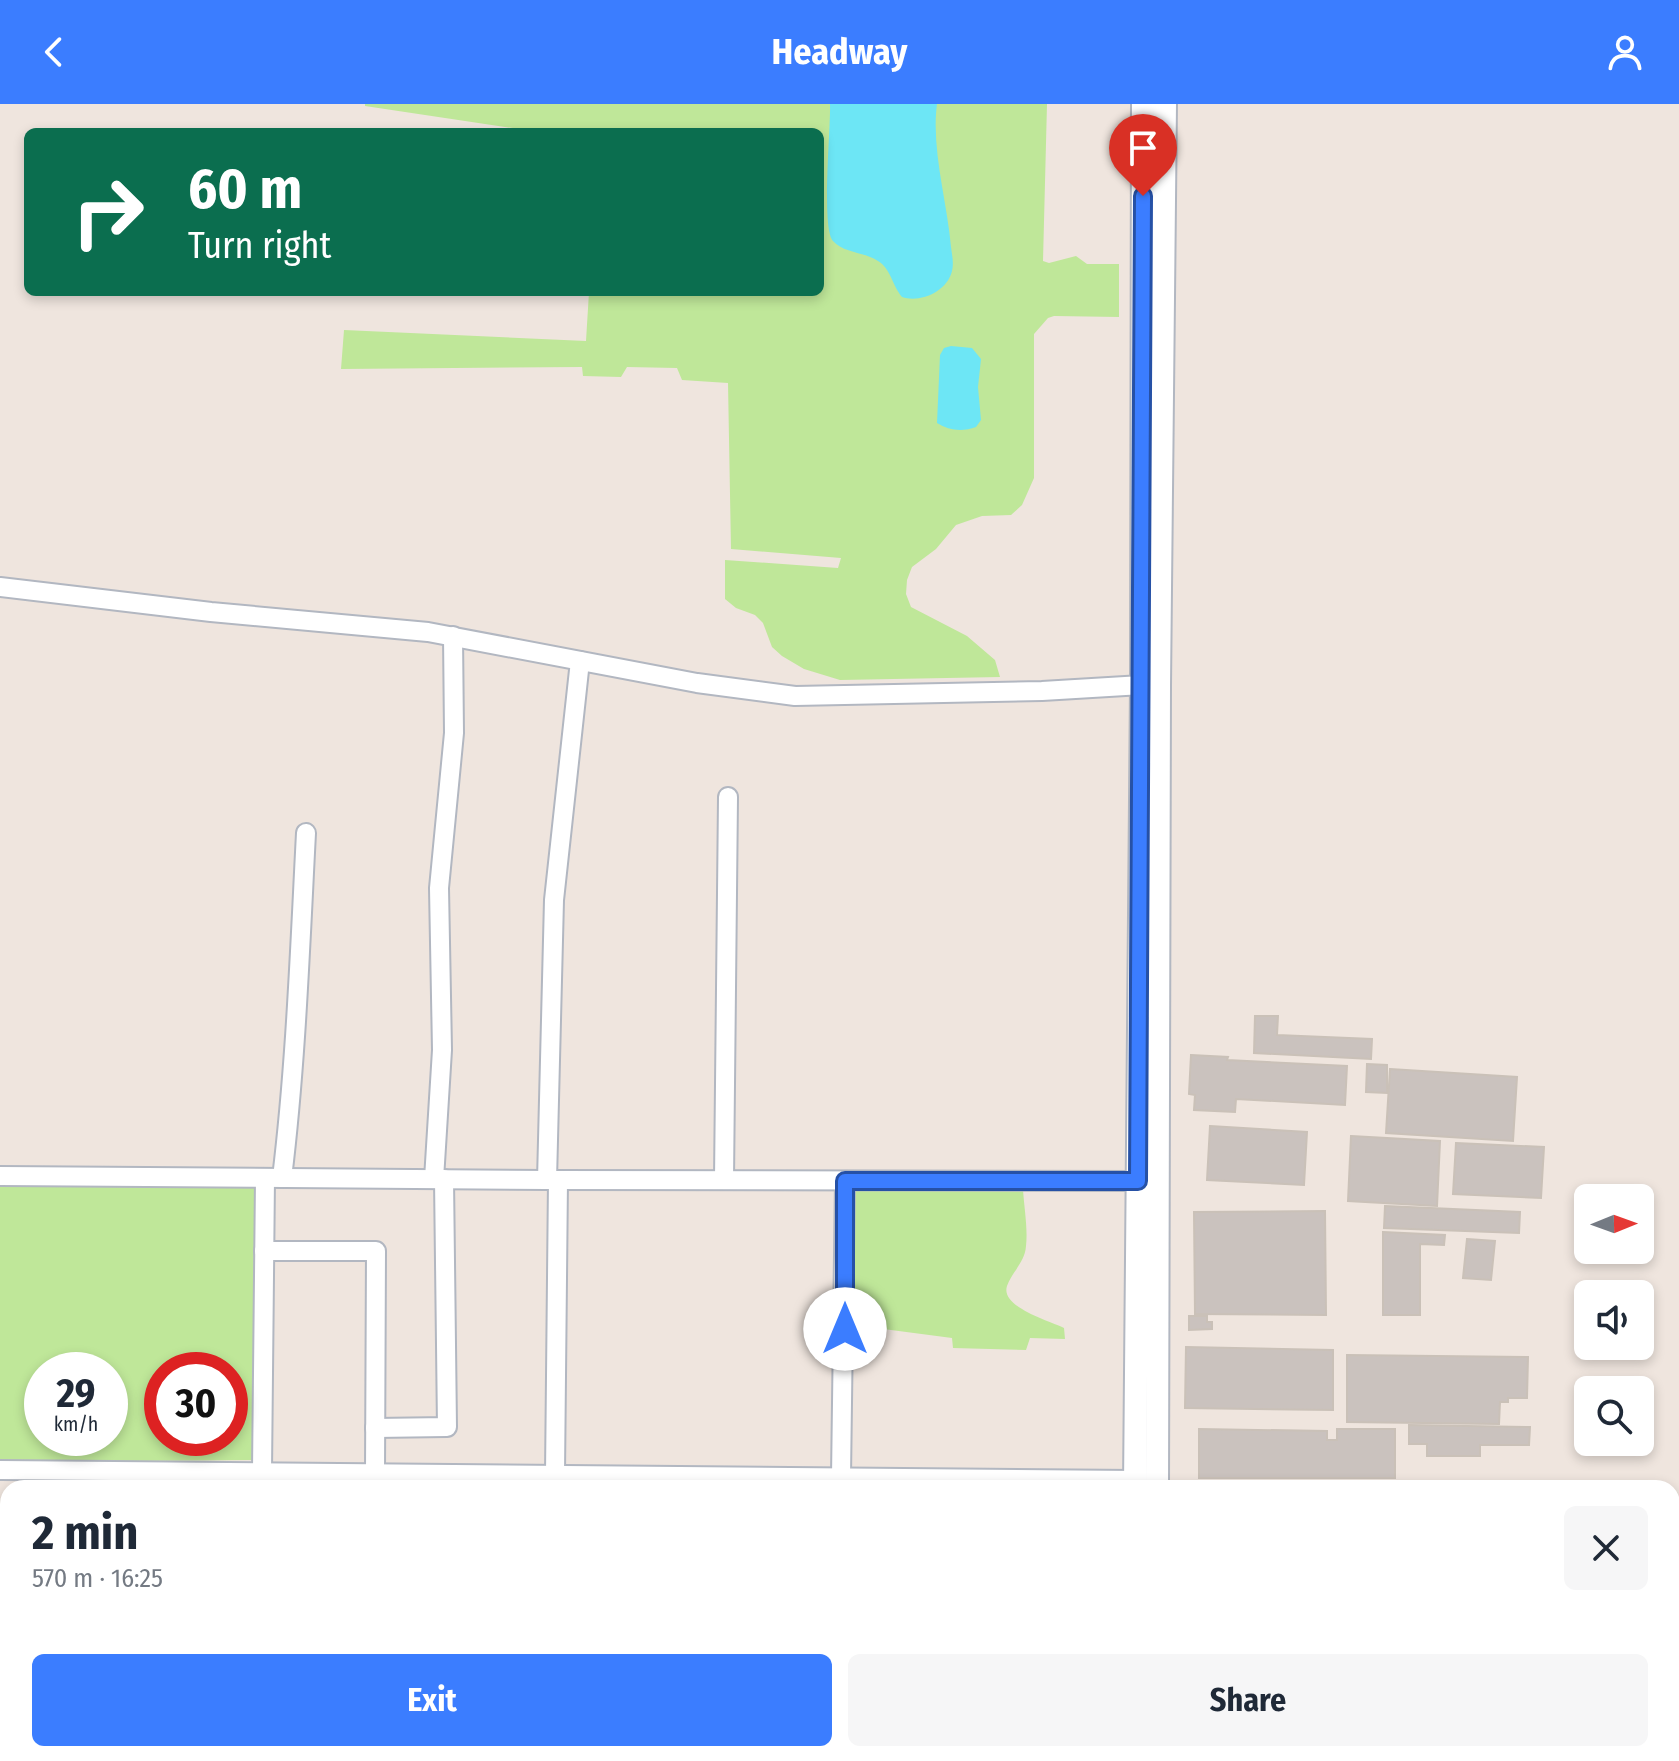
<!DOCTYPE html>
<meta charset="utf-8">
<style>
:root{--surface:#fff;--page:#f6f6f7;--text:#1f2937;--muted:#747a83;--accent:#3b7dff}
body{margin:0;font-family:"Fira Sans Condensed",sans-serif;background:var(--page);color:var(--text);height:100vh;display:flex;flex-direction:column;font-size:30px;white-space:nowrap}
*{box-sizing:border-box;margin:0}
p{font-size:26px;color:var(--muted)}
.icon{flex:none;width:44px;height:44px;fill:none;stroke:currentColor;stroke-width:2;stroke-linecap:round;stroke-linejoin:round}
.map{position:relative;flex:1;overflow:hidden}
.drawer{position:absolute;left:0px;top:1376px;width:1680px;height:282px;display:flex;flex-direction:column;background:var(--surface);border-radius:24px 24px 0 0;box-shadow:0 4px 12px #0003}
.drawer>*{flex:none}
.banner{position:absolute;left:24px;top:24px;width:800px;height:168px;border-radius:12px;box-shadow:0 4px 12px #0003;background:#0b6e4f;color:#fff;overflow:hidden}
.needle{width:52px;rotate:89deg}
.tools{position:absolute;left:1574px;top:1080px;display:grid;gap:16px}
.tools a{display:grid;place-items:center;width:80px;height:80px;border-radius:12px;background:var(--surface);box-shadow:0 4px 12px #0003;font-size:40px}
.speed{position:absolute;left:24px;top:1248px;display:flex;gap:16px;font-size:40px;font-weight:700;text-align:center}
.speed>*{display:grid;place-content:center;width:104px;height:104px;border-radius:50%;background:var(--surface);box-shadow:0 4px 12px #0003;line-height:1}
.speed small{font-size:20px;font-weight:400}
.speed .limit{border:12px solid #d22;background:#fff;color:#111}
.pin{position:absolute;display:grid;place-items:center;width:68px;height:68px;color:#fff;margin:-82px -34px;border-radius:50% 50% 50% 0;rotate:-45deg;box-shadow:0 0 8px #0007}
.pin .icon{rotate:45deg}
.me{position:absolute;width:88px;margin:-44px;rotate:0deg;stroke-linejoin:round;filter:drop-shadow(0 0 6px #0008)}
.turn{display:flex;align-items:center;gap:28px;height:168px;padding:0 32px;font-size:36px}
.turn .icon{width:104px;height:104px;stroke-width:2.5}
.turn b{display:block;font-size:56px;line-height:68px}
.round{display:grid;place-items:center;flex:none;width:84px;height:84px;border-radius:12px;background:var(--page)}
.summary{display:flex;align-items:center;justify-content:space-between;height:136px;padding:0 32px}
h1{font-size:48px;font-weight:700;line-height:60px}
.cta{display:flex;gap:16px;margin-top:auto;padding:16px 32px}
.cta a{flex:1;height:92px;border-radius:12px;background:var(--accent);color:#fff;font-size:32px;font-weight:700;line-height:92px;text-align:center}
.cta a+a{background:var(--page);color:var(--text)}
header{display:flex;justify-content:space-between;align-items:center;height:104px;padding:0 32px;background:var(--accent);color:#fff;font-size:36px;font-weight:700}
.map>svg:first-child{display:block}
</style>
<header><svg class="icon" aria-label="back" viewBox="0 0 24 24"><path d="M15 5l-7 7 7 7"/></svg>Headway<svg class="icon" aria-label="person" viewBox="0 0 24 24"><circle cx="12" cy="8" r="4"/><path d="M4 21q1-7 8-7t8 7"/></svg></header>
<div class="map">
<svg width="1679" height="1657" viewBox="0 0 1679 1657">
<rect width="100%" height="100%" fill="#efe5de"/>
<!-- green -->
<g fill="#bfe799" fill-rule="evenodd">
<polygon points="365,0 1047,0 1043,157 1049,159 1076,152 1087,160 1119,160 1119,213 1054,212 1048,214 1034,230 1034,374 1022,401 1011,411 982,412 956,421 936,445 912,463 907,476 906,490 911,503 967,532 995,556 1000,573 840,576 804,565 782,552 772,543 763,519 755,511 736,504 725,495 725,456 838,464 841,454 731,445 728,279 682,276 677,264 627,263 621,273 583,272 582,263 341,265 344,226 586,237 589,188 820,188 820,28 539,28 365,2"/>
<path d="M 0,1077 L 258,1079 L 258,1356 L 0,1358 ZM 42,1266 L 110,1266 L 110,1334 L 42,1334 ZM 162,1266 L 230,1266 L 230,1334 L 162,1334 Z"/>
<path d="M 855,1085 L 1023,1085 C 1024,1103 1028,1124 1026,1142 C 1025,1158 1012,1168 1007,1182 C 1000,1203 1050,1217 1064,1224 L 1065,1235 L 1030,1234 L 1026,1246 L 953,1244 L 952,1234 L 853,1221 Z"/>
<polygon points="348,1376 397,1376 512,1381 512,1384 341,1384"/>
<polygon points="0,1449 8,1449 8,1527 0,1495"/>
<polygon points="42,1650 96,1650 103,1655 153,1657 44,1657"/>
<polygon points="328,1650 461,1650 460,1657 327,1657"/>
<rect x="819" y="1650" width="297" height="7"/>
</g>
<!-- water -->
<g fill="#6de6f5">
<path d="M 830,0 L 937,0 C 931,45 947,97 951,143 C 952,151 954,159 952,167 C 947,188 920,199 902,193 C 892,181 891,165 878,157 C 865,148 843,149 833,137 C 821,124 831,23 830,0 Z"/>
<path d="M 951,242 L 972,244 L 981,255 L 978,283 L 981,316 L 976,323 C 963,328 949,327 937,319 L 940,251 L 944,244 Z"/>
</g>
<!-- building -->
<g fill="#cac2be" stroke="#cac1b8" stroke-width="2">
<polygon points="1255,912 1278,912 1277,931 1372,935 1371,955 1254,949"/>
<polygon points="1191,951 1228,953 1227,956 1347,962 1345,1001 1236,995 1235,1008 1194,1006 1195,991 1189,990"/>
<polygon points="1367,960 1387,961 1387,989 1366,988"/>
<polygon points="1390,965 1517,973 1513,1037 1386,1029"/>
<polygon points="1210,1022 1307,1028 1304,1081 1207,1076"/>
<polygon points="1351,1032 1440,1037 1437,1102 1348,1097"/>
<polygon points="1456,1039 1544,1043 1541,1094 1453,1090"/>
<polygon points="1385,1102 1520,1108 1519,1129 1384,1124"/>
<polygon points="1325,1107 1326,1211 1195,1210 1194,1108"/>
<polygon points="1383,1128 1445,1131 1444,1141 1420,1140 1420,1211 1383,1211"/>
<polygon points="1467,1135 1495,1137 1491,1176 1463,1174"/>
<polygon points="1189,1212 1207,1212 1207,1218 1212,1218 1212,1225 1189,1226"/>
<polygon points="1186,1243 1333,1246 1333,1306 1185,1304"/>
<polygon points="1347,1251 1528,1253 1527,1294 1508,1294 1508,1298 1500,1298 1499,1320 1347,1318"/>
<polygon points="1409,1321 1530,1323 1529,1341 1480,1341 1480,1352 1427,1352 1427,1340 1409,1340"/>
<polygon points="1199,1325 1327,1327 1327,1336 1337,1336 1337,1325 1395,1325 1395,1374 1199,1374"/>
<polygon points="289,1650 326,1652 326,1657 295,1657 295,1653 289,1653"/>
<polygon points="1270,1650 1289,1650 1290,1657 1270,1657"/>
<polygon points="1321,1650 1338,1650 1338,1657 1322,1657"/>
</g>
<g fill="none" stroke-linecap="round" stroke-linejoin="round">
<defs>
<g id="minor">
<polyline points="0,483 211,508 428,528 697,579 795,592 1042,587 1142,581"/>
<polyline points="0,1072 547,1076 1138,1077"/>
<path d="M 282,1074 C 296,959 300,844 306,729"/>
<polyline points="434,1075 442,946 439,784 454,629 453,532"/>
<polyline points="547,1076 554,796 580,557"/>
<polyline points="724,1076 728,693"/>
<polyline points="264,1147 376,1147 375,1369"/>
<polyline points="375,1324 447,1323 444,1075"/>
<polyline points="0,1366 1135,1376"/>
<polyline points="262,1367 265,1074"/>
<polyline points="555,1370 558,1076"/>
<polyline points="841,1373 845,1077"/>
</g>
<g id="tertiary">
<polyline points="1135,1384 1142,581 1143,0"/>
<polyline points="1157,1384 1159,581 1165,0"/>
<polyline points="0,1554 8,1586"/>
<polyline points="0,1640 4,1657"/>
<polyline points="23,1650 24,1657"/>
<polyline points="1133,1657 1133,1650"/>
<polyline points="1154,1657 1154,1650"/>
</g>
</defs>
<!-- minor casing -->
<use href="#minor" stroke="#b2b7c1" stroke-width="22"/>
<!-- tertiary casing -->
<use href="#tertiary" stroke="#b2b7c1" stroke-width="26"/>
<!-- minor -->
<use href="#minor" stroke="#fff" stroke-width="18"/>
<!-- tertiary -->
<use href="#tertiary" stroke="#fff" stroke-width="22"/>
</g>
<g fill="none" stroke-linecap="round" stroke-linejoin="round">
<defs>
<polyline id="route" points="845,1225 845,1077 1138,1077 1143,92"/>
</defs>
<!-- route casing -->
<use href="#route" stroke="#2651a6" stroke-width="20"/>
<!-- route -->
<use href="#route" stroke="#3b7dff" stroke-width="14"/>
</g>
</svg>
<div class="tools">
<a><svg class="needle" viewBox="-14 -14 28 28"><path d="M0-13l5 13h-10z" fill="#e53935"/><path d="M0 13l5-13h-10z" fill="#747a83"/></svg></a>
<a><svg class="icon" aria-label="sound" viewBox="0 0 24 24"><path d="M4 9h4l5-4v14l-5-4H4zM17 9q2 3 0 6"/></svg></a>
<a><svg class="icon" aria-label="search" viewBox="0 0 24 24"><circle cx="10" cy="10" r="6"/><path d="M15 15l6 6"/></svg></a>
</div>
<div class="speed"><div>29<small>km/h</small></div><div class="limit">30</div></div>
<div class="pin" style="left:1143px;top:92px;background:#d93025"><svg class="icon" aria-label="arrive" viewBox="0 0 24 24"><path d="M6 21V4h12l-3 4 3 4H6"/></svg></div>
<svg class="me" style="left:845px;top:1225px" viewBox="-20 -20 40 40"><circle r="19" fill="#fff"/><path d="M0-13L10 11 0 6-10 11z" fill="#3b7dff"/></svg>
<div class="banner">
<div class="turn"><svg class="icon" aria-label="right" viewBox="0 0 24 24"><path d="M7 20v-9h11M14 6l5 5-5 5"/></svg><div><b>60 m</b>Turn right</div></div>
</div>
<section class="drawer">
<div class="summary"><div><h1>2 min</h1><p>570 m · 16:25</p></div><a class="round"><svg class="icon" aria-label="close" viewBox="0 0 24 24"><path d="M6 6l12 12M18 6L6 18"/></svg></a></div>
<div class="cta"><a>Exit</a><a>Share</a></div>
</section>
</div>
